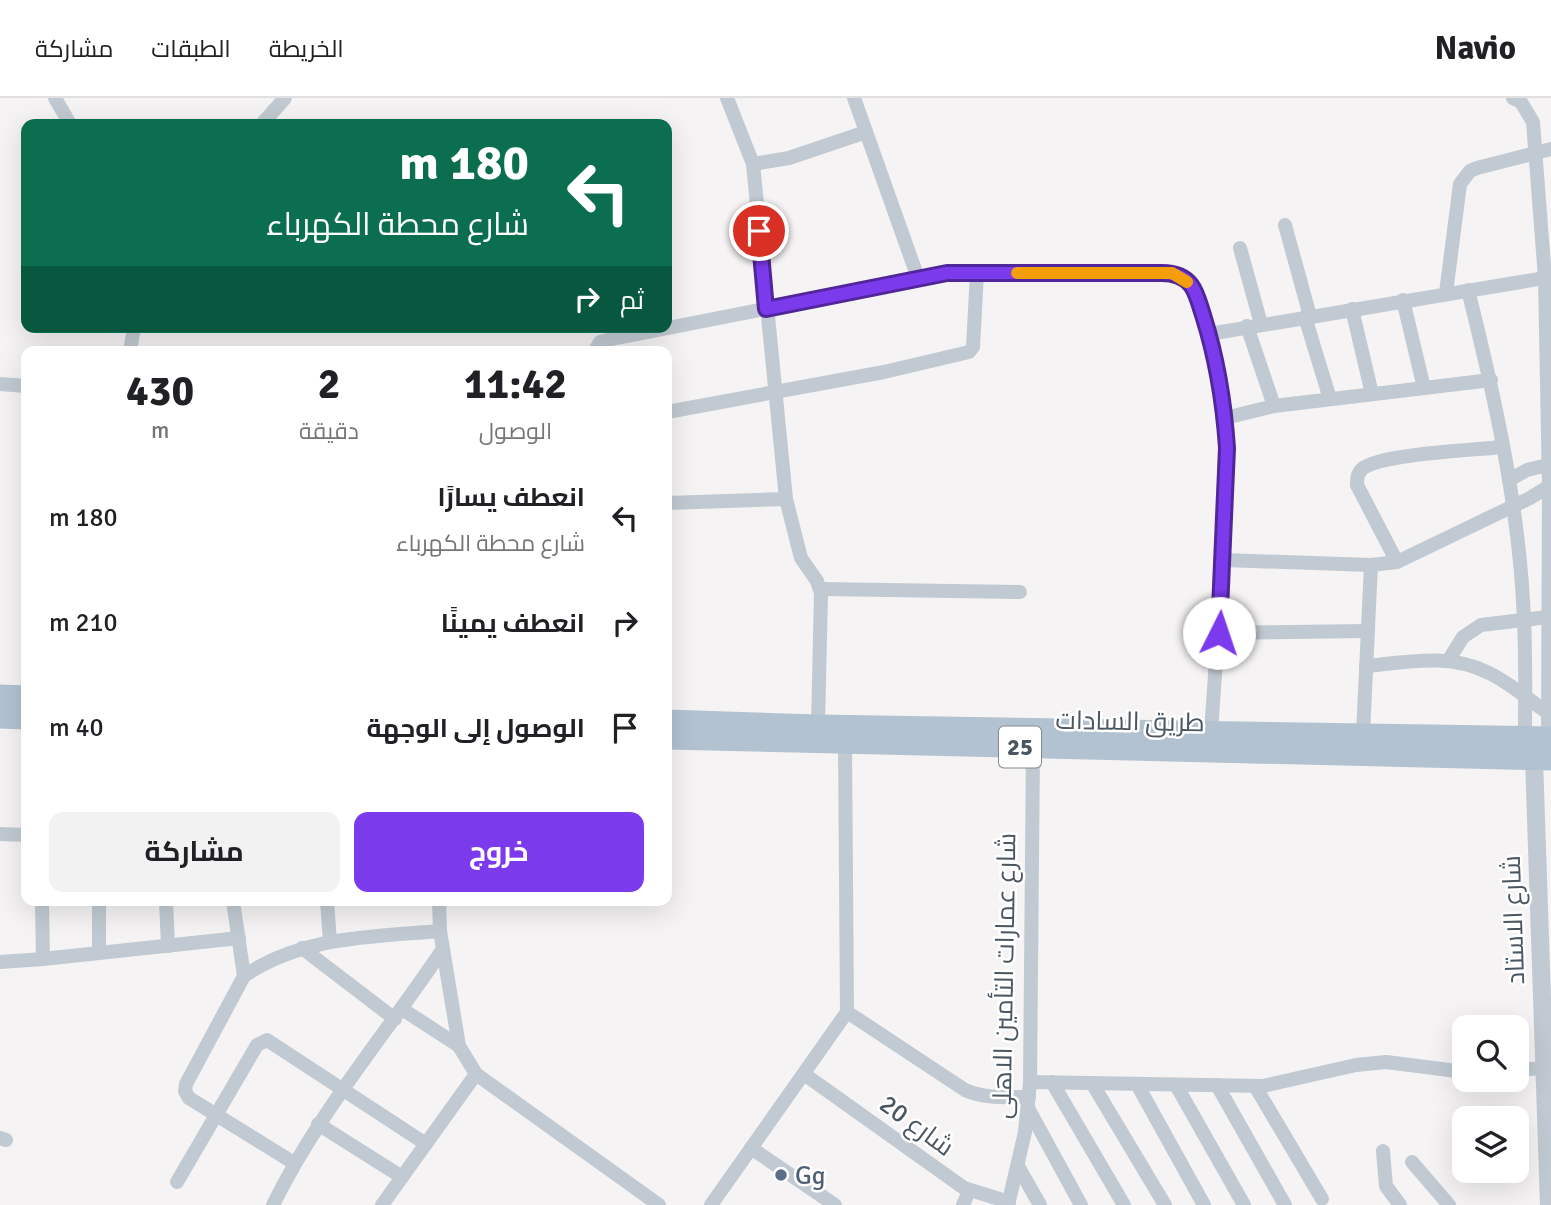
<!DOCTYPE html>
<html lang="ar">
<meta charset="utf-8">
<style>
:root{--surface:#fff;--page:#f2f2f2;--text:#202124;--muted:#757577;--line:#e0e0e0;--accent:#7c3aed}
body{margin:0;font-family:Signika,Cairo,sans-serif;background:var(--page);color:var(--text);direction:rtl;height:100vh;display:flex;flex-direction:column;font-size:26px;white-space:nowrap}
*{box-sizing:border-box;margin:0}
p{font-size:23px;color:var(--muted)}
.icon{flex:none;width:38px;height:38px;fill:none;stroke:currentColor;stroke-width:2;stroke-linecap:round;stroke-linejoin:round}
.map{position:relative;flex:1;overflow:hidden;direction:ltr}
.side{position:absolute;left:21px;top:248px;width:651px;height:560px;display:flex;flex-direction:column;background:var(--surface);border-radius:14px;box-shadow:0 7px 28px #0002;direction:rtl}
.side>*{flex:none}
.banner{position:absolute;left:21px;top:21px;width:651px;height:214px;border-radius:14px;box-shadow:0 7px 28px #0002;direction:rtl;background:#0b6e4f;color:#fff;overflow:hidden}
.buttons{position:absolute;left:1452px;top:917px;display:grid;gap:14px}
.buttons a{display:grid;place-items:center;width:77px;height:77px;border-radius:14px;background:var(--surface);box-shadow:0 7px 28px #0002;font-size:35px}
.pin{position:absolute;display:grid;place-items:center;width:60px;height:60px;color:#fff;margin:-30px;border:4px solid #fff;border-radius:50%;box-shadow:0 2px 7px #0007}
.me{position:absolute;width:77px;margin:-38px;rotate:4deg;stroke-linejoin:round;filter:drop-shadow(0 0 5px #0008)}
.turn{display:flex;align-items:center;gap:24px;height:147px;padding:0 28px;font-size:32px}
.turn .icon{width:91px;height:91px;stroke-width:2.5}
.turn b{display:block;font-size:49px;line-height:60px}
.then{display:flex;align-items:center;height:66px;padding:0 28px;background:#0003;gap:14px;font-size:26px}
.eta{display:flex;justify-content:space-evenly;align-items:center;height:119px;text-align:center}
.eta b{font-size:42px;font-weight:700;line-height:49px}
.primary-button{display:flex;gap:14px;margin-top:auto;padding:14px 28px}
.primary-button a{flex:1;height:80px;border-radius:14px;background:var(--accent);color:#fff;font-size:28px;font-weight:700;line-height:80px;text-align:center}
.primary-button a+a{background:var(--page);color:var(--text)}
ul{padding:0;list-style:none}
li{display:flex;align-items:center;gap:21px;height:105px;padding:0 28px}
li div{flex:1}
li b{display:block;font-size:26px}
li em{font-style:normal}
header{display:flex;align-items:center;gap:42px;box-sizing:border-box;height:98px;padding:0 35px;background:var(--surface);border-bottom:2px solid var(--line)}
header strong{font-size:33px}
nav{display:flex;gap:38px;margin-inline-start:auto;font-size:24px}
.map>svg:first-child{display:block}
</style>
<header>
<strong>Navio</strong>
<nav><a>الخريطة</a><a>الطبقات</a><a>مشاركة</a></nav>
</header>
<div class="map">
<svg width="1551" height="1107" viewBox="0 0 1551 1107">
<rect width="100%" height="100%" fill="#f5f3f3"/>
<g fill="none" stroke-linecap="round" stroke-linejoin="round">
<!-- minor -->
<g stroke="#c1cad2" stroke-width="14">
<polyline points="55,0 70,26"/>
<polyline points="727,0 753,66 789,60 866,34"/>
<polyline points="854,0 918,180"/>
<polyline points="1513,0 1521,4 1533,24 1545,180 1549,388 1548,640"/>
<polyline points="262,26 285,0"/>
<polyline points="753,66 786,401 801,460 817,483 821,495 818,628"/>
<polyline points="1285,127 1310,218"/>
<polyline points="1240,150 1261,226"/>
<path d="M 1468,192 C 1495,300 1520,411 1524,523 C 1526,562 1525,601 1525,640"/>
<polyline points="1446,195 1460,86 1470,73 1477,70 1551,51"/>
<polyline points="1403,202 1424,290"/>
<polyline points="1352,211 1372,296"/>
<polyline points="1305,219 1330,301"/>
<polyline points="1247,228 1274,308"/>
<polyline points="1209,236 1551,179"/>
<polyline points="130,254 134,229"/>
<polyline points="594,254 600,244 612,241 947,175 1162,175 1183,179 1192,188 1197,199 1219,278 1225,320 1227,350 1223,462 1211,634"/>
<polyline points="0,286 26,288"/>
<polyline points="667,314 884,274 969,254 973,249 977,175"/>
<polyline points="1225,320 1274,308 1491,282"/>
<polyline points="1509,382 1527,372 1551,366"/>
<polyline points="667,405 786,401"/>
<polyline points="1223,462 1371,467 1397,464 1530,400 1551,387"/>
<path d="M 1397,464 L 1357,387 C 1357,381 1357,376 1362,371 C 1378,356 1476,352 1503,349"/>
<polyline points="821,491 1020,494"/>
<polyline points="1219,535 1368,533"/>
<polyline points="1448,563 1463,539 1481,527 1548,519"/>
<path d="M 1366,568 C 1408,564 1450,555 1489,575 C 1510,585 1529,602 1548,615"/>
<polyline points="1363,636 1371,467"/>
<polyline points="0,736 26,737"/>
<polyline points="42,803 43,861"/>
<polyline points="166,803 168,848"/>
<polyline points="233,803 244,878 186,986 185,993 189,1000 294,1065"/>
<polyline points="327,803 330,844"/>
<polyline points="439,803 440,833 459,948 476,976 659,1107"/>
<polyline points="302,850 395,921"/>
<polyline points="99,855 99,803"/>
<polyline points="0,864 43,861 239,840"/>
<path d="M 244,878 C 303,838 372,839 440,833"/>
<polyline points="402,911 459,948"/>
<path d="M 847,914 L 965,992 C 985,1001 1007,999 1029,999"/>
<polyline points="1517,972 1543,970"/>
<polyline points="804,976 964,1090 1009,1104"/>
<polyline points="1030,984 1263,988 1356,967 1386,964 1465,974"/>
<polyline points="1052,984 1124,1107"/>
<polyline points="1092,985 1165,1107"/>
<polyline points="1137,986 1204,1107"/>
<polyline points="1176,987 1244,1107"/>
<polyline points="1217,987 1285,1107"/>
<polyline points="1255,988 1322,1101"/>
<polyline points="1028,1010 1081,1107"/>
<polyline points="318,1026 402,1079"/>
<polyline points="0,1040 6,1042"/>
<polyline points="751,1050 835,1107"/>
<polyline points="1383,1053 1386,1088 1400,1107"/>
<polyline points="1412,1064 1449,1107"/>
<polyline points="1019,1070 1040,1107"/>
<polyline points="177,1084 257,947 267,942 426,1046"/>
<path d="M 273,1107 C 318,1015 386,936 443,851"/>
<polyline points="382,1107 476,976"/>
<polyline points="711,1107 847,914 845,646"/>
<polyline points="963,1107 969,1093"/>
<polyline points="1008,1107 1025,1034 1030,984 1033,649"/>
</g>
<!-- tertiary -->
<polyline stroke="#c1cad2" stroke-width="18" points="1534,661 1549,1107"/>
<!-- primary -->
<g stroke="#b3c2d1" stroke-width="23">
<polyline points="0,598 26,599"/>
<polyline points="0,619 26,620"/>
<polyline points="667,623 818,628 1551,640"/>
<polyline points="667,640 1551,661"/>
</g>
</g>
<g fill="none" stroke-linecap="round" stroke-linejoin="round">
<defs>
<path id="route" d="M 759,133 L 766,211 L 947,175 L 1162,175 C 1173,175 1184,178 1191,187 C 1197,195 1200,208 1203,217 C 1217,261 1224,305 1227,350 L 1219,535"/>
</defs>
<!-- route casing -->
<use href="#route" stroke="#51269a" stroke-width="18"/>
<!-- route -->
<use href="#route" stroke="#7c3aed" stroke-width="12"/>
<!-- slow -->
<polyline stroke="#f59e0b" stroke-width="12" points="1017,175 1172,175 1187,184"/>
</g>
<!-- markers -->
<circle fill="#5c6f8a" stroke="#fff" stroke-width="2.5" cx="781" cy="1077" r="7"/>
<g text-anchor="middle" stroke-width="5" stroke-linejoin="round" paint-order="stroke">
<!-- shield labels -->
<rect fill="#fff" stroke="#808990" stroke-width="2" x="999" y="628.5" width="42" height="41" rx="5"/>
<g font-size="24" font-weight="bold" fill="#4a5661">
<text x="1020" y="657">25</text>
</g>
<!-- street labels -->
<g font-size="26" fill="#4a5661" stroke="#fff">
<text transform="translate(1130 623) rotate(1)" y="9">طريق السادات</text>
<text transform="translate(1513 822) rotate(-92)" y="9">شارع الاستاد</text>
<text transform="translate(1004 878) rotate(-89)" y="9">شارع عمارات التأمين الاهلى</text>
<text transform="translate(917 1027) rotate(36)" y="9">شارع 20</text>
</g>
<!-- service labels -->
<g font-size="26" fill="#4e5e75" stroke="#fff" text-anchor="start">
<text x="795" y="1086">Gg</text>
</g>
</g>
</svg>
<div class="buttons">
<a><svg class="icon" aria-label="search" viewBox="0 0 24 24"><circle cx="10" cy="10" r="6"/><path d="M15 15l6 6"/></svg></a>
<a><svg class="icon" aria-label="layers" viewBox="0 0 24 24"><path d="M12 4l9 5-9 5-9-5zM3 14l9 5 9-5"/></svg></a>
</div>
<div class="pin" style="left:759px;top:133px;background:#d93025"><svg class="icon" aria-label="arrive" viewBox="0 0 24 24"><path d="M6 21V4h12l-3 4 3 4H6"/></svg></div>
<svg class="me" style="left:1219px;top:535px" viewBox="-20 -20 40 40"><circle r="19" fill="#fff"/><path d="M0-13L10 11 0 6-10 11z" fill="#7c3aed"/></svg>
<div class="banner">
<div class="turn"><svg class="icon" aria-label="left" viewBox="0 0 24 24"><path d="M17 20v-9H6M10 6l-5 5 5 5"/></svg><div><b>180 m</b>شارع محطة الكهرباء</div></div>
<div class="then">ثم<svg class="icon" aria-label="right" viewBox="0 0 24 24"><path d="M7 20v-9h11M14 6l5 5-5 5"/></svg></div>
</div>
<section class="side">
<div class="eta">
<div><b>11:42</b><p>الوصول</p></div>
<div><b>2</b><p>دقيقة</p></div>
<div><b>430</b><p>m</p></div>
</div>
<ul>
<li><svg class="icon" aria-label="left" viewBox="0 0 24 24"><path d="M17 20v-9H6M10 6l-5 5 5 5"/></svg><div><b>انعطف يسارًا</b><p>شارع محطة الكهرباء</p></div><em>180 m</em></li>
<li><svg class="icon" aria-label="right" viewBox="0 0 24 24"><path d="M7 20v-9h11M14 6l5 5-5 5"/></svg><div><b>انعطف يمينًا</b></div><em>210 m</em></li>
<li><svg class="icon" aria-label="arrive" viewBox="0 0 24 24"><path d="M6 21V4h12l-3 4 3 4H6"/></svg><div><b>الوصول إلى الوجهة</b></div><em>40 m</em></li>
</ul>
<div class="primary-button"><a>خروج</a><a>مشاركة</a></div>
</section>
</div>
